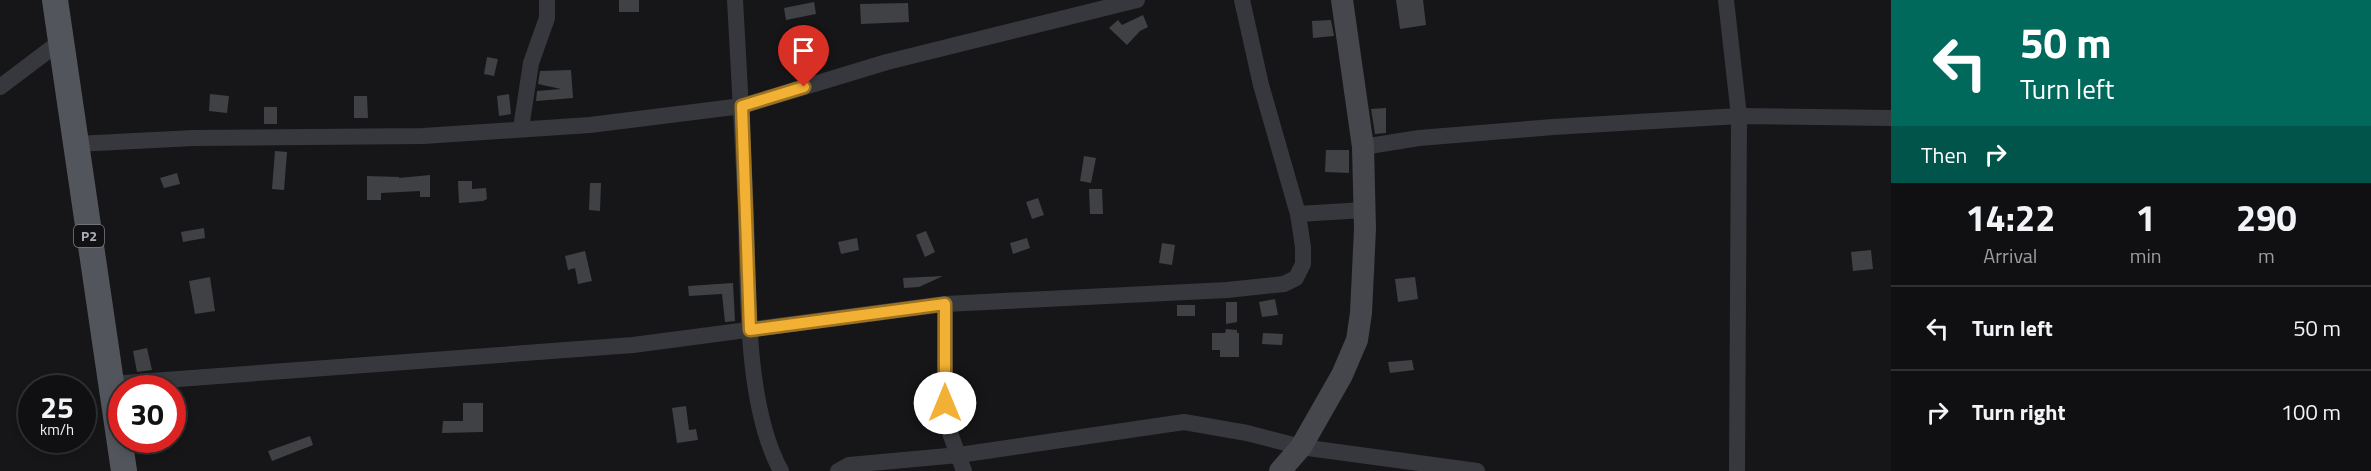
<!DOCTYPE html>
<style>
:root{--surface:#101012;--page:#1e1e20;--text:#f1f3f6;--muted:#9c9d9f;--line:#303032}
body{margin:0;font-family:"Titillium Web",sans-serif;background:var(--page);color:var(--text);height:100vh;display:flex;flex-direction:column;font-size:22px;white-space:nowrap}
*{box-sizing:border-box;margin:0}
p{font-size:20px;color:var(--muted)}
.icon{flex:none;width:33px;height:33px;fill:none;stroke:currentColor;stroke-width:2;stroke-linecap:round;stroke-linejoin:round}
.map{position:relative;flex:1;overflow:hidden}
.drawer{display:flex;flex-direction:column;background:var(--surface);width:480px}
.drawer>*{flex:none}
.top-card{background:#00695c;color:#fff;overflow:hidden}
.speed{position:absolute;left:18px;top:375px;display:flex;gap:12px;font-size:30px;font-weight:700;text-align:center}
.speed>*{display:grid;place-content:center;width:78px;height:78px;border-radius:50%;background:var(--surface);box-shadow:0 3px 9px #0003,0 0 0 2px var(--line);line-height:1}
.speed small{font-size:15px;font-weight:400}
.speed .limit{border:9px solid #d22;background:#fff;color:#111}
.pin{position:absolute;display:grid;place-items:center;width:51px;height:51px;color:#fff;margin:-62px -26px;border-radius:50% 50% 50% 0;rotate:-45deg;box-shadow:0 0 6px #0007}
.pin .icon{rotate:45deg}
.me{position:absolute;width:66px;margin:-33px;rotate:0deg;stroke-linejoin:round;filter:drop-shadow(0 0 4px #0008)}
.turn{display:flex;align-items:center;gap:21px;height:126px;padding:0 30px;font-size:27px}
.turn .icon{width:78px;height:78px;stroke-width:2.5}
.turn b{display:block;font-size:42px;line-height:51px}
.then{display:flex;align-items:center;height:57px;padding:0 30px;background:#0003;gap:12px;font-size:22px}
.eta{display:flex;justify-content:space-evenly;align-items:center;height:102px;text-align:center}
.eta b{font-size:36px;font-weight:700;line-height:42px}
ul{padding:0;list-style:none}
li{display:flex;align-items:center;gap:18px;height:84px;padding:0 30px;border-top:2px solid var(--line)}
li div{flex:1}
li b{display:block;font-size:22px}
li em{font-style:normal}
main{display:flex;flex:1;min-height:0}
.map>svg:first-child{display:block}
</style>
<main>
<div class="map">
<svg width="1891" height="471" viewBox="0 0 1891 471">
<rect width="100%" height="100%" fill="#161618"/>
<!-- building -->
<g fill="#404145">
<rect x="619" y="0" width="20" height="12"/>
<polygon points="1396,0 1423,0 1426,25 1400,29"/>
<polygon points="814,2 816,14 786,20 784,8"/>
<polygon points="908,3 909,22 861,24 860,4"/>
<polygon points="1143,15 1148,27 1140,31 1127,45 1109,28 1118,20 1122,25"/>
<polygon points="1331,20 1334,36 1313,38 1312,21"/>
<polygon points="487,57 498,59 494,76 484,74"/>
<polygon points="571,70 573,98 536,101 537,91 561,89 538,84 540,71"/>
<polygon points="210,94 229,96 227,113 209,111"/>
<polygon points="509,94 511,114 499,116 497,96"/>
<polygon points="354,96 367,96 368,118 354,118"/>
<rect x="264" y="107" width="13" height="17"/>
<polygon points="1386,108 1386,133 1375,134 1371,109"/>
<polygon points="1326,150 1349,150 1349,173 1325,172"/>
<polygon points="275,151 287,152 284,190 272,189"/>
<polygon points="1084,156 1096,158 1091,183 1080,181"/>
<polygon points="177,173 180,184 164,188 160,178"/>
<polygon points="430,175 430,197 420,197 420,191 381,193 381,200 367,200 367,176 399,177 399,178"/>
<polygon points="458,181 472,181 472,189 486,188 487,199 483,201 459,203"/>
<polygon points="590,183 601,183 600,211 589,210"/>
<polygon points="1089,189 1102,189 1103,214 1090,214"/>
<polygon points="1038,198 1044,215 1032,219 1026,202"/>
<polygon points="204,228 205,238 183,242 181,232"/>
<polygon points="926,231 935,252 925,257 916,235"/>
<polygon points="857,238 859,250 841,254 838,242"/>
<polygon points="1027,238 1030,248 1013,254 1010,243"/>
<polygon points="1162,243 1175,245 1172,265 1159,263"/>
<polygon points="1871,250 1873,269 1853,271 1851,252"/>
<polygon points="585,251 592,281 578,284 575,268 568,270 565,256"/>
<polygon points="943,276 919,287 904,288 903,278"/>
<polygon points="210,277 215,311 195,314 189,281"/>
<polygon points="1415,277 1418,299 1398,302 1395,279"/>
<polygon points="733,283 735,321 725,322 722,294 689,296 688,286"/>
<polygon points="1275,299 1278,315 1262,317 1259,302"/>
<polygon points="1226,302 1237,302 1237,322 1226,324"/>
<rect x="1177" y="305" width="18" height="11"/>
<polygon points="1226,329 1237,330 1237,333 1239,333 1239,357 1220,357 1220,350 1212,350 1212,333 1225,333"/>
<polygon points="1263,333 1283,334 1282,345 1262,344"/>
<polygon points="147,348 152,370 137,372 133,351"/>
<polygon points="1412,360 1414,370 1390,373 1388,362"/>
<polygon points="463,403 483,403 483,432 442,433 443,421 463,421"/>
<polygon points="686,406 689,430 696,429 698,440 677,443 672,408"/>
<polygon points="310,436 313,445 272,461 268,451"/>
</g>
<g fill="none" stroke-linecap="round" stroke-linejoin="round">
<!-- street -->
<g stroke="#37383d" stroke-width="16">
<path d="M 735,0 C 739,72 743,143 746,215 C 748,289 745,406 781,471"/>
<polyline points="1242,0 1261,85 1298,214"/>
<polyline points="1726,0 1739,116 1737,471"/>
<polyline points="0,87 61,41"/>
<polyline points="521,128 531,63 547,18 547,0"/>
<polyline points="76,144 194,138 423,136 590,125 742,106 887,62 1137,0"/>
<polyline points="1363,147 1419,138 1553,127 1739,116 1891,118"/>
<polyline points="945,304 945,403 947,425 964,471"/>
<polyline points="111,384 633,345 945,304 1227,290 1284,284 1296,278 1303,264 1303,247 1298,214 1364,210"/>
<polyline points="838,471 849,465 959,455 1184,422 1247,433 1301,447 1477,471"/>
</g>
<!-- secondary -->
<polyline stroke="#45474d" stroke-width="22" points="1280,471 1301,447 1342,375 1357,340 1361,313 1365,229 1363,147 1342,0"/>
<!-- primary -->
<polyline stroke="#53555c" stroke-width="26" points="55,0 124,471"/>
</g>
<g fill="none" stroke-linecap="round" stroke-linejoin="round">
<defs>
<polyline id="route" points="804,87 742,106 750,330 945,304 945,403"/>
</defs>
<!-- route casing -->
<use href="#route" stroke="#9d7322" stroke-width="15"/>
<!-- route -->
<use href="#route" stroke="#f2b134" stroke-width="10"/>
</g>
<g text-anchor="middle" stroke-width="4.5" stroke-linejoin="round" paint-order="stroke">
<!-- shield labels -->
<rect fill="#111113" stroke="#7b7e86" stroke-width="1.5" x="74" y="225" width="30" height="22" rx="4.5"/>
<g font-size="14" font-weight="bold" fill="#a8adb8">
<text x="89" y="241">P2</text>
</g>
</g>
</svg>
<div class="speed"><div>25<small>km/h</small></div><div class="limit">30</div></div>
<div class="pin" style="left:804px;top:87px;background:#d93025"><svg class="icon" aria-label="arrive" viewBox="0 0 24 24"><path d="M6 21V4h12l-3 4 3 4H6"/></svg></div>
<svg class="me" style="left:945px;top:403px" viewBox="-20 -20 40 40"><circle r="19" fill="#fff"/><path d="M0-13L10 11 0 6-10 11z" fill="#f2b134"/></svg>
</div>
<section class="drawer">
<div class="top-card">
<div class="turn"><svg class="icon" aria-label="left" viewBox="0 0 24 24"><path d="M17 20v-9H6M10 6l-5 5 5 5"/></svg><div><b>50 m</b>Turn left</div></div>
<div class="then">Then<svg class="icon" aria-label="right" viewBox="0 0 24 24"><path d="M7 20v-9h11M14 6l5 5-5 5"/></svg></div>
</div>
<div class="eta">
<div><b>14:22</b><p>Arrival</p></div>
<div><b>1</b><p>min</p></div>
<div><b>290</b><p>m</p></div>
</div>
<ul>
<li><svg class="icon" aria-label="left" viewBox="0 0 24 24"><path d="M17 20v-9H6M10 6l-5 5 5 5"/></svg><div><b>Turn left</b></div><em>50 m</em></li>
<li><svg class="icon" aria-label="right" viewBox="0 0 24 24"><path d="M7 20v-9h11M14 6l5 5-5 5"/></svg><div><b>Turn right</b></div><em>100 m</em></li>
</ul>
</section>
</main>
